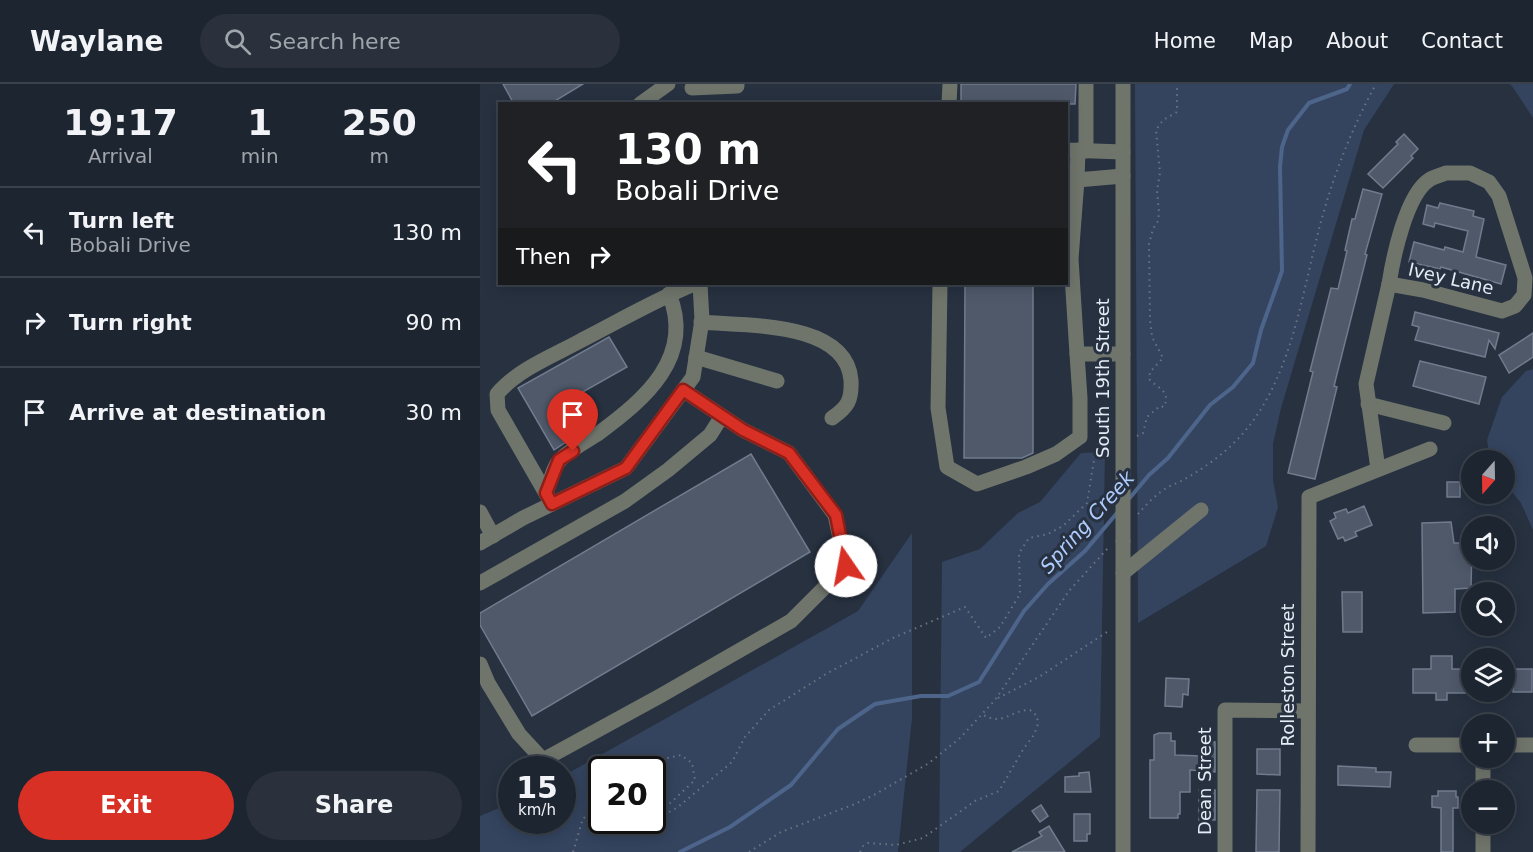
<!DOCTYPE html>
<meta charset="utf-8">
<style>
:root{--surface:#1d2530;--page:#2a313c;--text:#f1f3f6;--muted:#a0a5ab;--line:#3b424c;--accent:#d93025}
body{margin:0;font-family:"DejaVu Sans",sans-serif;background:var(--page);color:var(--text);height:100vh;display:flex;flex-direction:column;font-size:22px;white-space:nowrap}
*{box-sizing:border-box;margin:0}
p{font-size:20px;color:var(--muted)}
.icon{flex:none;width:33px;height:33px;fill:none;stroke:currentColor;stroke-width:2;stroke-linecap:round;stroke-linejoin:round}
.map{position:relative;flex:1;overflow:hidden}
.drawer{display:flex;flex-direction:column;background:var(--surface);width:480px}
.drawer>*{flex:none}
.banner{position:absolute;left:18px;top:18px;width:570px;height:183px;border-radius:0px;box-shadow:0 3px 15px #0003,0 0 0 2px var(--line);background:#202124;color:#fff;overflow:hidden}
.needle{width:39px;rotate:200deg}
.fabs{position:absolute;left:981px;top:366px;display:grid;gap:12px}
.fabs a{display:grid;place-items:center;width:54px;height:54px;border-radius:50%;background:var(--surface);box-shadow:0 3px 15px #0003,0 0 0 2px var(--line);font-size:30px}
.speed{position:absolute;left:18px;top:672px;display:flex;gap:12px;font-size:30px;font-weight:700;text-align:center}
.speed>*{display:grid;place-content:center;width:78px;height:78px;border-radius:50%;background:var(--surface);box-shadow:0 3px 15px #0003,0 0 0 2px var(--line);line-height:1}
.speed small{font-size:15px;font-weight:400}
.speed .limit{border:3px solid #111;border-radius:9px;background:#fff;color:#111}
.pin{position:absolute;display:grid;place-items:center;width:51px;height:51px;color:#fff;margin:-62px -26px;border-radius:50% 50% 50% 0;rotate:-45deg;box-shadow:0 0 6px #0007}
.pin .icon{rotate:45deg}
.me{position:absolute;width:66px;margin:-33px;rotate:348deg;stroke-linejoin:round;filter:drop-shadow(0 0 4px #0008)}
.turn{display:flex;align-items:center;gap:21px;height:126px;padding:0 18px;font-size:27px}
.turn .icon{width:78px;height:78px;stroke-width:2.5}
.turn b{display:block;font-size:42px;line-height:51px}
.then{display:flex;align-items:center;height:57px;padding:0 18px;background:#0003;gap:12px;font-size:22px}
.eta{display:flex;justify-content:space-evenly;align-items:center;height:102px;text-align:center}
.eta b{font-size:36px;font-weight:600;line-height:42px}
.action{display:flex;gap:12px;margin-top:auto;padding:12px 18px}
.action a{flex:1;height:69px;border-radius:36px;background:var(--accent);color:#fff;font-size:24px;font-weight:600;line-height:69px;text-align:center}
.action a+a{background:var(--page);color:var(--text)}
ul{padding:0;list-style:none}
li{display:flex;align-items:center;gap:18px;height:90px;padding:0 18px;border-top:2px solid var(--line)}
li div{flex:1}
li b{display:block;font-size:22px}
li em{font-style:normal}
header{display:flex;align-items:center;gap:36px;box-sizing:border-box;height:84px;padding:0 30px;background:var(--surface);border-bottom:2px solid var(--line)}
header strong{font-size:28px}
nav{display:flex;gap:33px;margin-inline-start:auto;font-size:21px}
.search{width:420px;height:54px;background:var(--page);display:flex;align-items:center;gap:15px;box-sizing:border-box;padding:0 21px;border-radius:33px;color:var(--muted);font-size:22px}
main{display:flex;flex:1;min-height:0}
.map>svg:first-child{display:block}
</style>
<header>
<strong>Waylane</strong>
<div class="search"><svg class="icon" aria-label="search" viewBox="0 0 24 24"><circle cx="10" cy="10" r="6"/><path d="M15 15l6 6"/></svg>Search here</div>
<nav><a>Home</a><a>Map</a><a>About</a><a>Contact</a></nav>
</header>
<main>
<section class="drawer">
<div class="eta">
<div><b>19:17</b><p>Arrival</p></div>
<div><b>1</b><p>min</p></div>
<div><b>250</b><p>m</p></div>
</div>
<ul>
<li><svg class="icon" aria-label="left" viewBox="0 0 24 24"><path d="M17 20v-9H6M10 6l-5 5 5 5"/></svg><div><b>Turn left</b><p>Bobali Drive</p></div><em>130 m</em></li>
<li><svg class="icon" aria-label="right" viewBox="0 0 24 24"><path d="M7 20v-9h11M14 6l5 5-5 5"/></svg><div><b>Turn right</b></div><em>90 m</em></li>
<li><svg class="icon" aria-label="arrive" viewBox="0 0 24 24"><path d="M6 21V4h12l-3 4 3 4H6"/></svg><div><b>Arrive at destination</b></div><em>30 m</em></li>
</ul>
<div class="action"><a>Exit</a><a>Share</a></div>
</section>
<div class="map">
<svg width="1053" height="768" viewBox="0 0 1053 768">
<rect width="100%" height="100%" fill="#273140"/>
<!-- green -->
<g fill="#34445f" fill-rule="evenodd">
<polygon points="655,0 914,0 884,46 801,324 793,360 793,396 798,423 786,462 658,539"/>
<polygon points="1030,0 1053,0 1053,34 1032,2"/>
<polygon points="1053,285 1053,446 1041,419 1025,399 1024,376 1010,376 1007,356 1022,313 1046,287"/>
<polygon points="625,368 620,653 480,768 459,768 462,478 500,465 538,429 560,418 601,369"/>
<path d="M 432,449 L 432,634 L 418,768 L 0,768 L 0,732 L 31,719 L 32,736 L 82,736 L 83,692 L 378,527 ZM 122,686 L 172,686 L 172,736 L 122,736 Z"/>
</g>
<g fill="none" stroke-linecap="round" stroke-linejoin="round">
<!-- stream -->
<g stroke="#4e658b" stroke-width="4">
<polyline points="648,416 669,391 688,374 730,321 753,303 773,279 781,246 802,187 800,83 802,63 808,46 829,19 867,5 870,0"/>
<polyline points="200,768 250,743 311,701 358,645 395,620 441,612 468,612 499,598 544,527 568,500 605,467 637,429"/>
</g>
</g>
<!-- building -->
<g fill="#4f596a" stroke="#707b8d" stroke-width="1.5">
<polygon points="23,0 103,0 70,20 34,20"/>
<polygon points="481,0 596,0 595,20 481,20"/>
<polygon points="924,50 938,65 931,72 933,74 903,104 888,90 918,60 916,58"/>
<polygon points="883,105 902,110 885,170 887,171 854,302 857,303 835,395 808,389 833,288 830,287 851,204 858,205 867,167 865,166 872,135 875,135"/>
<polygon points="960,119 994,127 993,132 1004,135 996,173 1026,181 1021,200 961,183 960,185 929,178 934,158 964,166 965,163 983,168 988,147 955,139 954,143 943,140 947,121 958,124"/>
<polygon points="485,200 553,200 553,369 542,374 484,374"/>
<polygon points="935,228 1019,249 1015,265 1009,256 1005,273 935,256 939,243 932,241"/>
<polygon points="1053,249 1053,273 1029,289 1019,271"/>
<polygon points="129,253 147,283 99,310 106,321 81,335 92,354 74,366 38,304"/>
<polygon points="940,277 1006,293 999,320 933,302"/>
<polygon points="271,370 330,468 52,632 0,541 0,529"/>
<rect x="967" y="398" width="13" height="15"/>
<polygon points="884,422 892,441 875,448 877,452 865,457 863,453 858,455 850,437 856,434 854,429 866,425 868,429"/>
<polygon points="971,438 974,459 992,459 991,504 975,505 975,528 943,529 942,439"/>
<polygon points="862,508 882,508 882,548 863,548"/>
<polygon points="951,572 972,572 972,585 989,585 989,609 967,609 967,616 956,616 956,609 933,609 933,585 951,585"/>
<polygon points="1034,585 1052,585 1052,608 1033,608"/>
<polygon points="686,594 709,595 708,611 703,610 702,623 685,622"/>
<polygon points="679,649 691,649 691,657 695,657 695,671 721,672 721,658 735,658 735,688 710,686 710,708 700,708 700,730 698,730 698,734 670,734 670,676 674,676 674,651"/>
<polygon points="777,665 800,665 800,691 777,690"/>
<polygon points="858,682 896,684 896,688 911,688 910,703 858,701"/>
<polygon points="609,688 611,708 585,708 585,693 599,692 599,689"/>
<rect x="719" y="706" width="16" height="30"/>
<polygon points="777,706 800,706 799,768 776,768"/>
<polygon points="958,707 976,707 976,713 978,713 978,724 973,724 973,768 961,768 961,724 952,723 952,712 958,712"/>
<polygon points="561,721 568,732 560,738 552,727"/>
<polygon points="594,730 610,730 610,750 607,750 607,757 594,757"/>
<polygon points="569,742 585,768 532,768 562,752 559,748"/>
</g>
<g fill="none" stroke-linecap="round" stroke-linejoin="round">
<!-- path -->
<g stroke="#6b7481" stroke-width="2" stroke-dasharray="1.5 4.5" stroke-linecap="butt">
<path d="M 657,352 L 663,349 L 667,333 L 680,322 L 684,323 C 691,306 678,305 669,295 L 670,288 L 683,274 L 672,253 L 670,236 L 669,160 L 673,145 L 678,137 L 679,128 L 677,107 L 680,89 L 676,46 L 683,36 L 697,28 L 697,0"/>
<path d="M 658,430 C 666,421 677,409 688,403 C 694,400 700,398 705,395 C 736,377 762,356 781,325 C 812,275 822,214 836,157 C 849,103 869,49 896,0"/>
<polyline points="518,614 559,593 630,546"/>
<polyline points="161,686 169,678 201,671 212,679 215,696 172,736"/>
<polyline points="172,736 168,740 198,723 252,678 265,653 289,626 346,590 413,554 485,523 506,554 520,543 540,510 539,469 549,454 568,450 583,442 607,419 616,364 620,357 630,355"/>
<polyline points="93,768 103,734 122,729"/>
<polyline points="269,768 301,748 375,720 394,711 449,679 480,654 515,616 589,507 628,464"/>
<path d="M 380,768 L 383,762 L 388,759 L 416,761 L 443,754 L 495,717 L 519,707 L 544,664 L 554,651 L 558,640 L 557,632 L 550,626 C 530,626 523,643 502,630"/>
</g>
<!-- minor -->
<g stroke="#70756c" stroke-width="15">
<polyline points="212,4 257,2 257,0"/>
<polyline points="160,20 188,0"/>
<polyline points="469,20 470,0"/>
<polyline points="586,66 643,68"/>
<polyline points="606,67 606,0"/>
<path d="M 966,89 L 990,89 L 1009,98 L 1019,112 L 1045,194 L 1044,211 L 1035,222 L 1022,227 L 943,206 L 909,200 C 913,174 926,111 949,96 C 953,93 961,91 966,89 Z"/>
<polyline points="586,96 597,96 598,66"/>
<polyline points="460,200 458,324 467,383 497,400 546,383 576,370 600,353 600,314 597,270"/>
<path d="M 221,238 C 265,242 366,237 371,296 C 372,316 368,323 352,334"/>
<polyline points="643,270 597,270 591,175 597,96 643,92"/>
<polyline points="216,273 297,297"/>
<polyline points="888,320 964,339"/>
<polyline points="898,385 886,300 909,200"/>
<polyline points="643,408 643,0"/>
<path d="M 66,409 C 70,399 73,382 81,375 C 91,365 107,357 119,349 C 165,315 215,273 189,210"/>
<path d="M 72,420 L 18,326 L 17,310 C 38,285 73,272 102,256 C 139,237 175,216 214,200"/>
<polyline points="0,428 13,452"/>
<polyline points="643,457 643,768"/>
<polyline points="0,459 43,434 146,384 213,293 222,236 220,200"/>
<polyline points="643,489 721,426"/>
<polyline points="0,499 145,417 188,386 230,351 242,332"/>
<polyline points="0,580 8,599 39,650 63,676 180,612 311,537 366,482 355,431 309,369 263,346 203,306"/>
<polyline points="936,661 992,661"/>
<polyline points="1024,661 1053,661"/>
<polyline points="1003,674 1003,706"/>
<polyline points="1003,740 1003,768"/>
<polyline points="745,768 745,626 827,627"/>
<polyline points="828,768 829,413 950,365"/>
</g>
<!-- minor-bridge -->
<polyline stroke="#70756c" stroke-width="15" points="643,408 643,457"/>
</g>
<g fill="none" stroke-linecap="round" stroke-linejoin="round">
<defs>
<polyline id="route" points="93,367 79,376 66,409 72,420 146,384 203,306 263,346 309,369 356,431 366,482"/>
</defs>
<!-- route casing -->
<use href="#route" stroke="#8d1f18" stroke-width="15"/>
<!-- route -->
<use href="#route" stroke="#d93025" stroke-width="10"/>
</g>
<g text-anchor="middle" stroke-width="6" stroke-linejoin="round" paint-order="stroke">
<!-- street labels -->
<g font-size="18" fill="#e5ecf6" stroke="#273140">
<text transform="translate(971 195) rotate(13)" y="6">Ivey Lane</text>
<text transform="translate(623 294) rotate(-90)" y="6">South 19th Street</text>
<text transform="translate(808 591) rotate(-90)" y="6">Rolleston Street</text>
<text transform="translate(725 697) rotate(-90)" y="6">Dean Street</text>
</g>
<!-- water labels -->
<g font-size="20" font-style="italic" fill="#aeccfe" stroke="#273140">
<text transform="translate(607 438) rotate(-48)" y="7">Spring Creek</text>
</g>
</g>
</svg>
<div class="fabs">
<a><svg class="needle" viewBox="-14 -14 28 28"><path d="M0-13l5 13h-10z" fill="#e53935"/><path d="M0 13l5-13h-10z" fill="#a0a5ab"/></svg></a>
<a><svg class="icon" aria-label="sound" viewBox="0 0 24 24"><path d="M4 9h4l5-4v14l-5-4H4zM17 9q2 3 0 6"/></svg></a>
<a><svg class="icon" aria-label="search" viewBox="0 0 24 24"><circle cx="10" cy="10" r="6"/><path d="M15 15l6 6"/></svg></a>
<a><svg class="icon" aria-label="layers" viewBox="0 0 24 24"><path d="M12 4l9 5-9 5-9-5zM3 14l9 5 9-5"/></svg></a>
<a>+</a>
<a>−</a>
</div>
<div class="speed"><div>15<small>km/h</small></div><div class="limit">20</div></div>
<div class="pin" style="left:93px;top:367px;background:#d93025"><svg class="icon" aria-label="arrive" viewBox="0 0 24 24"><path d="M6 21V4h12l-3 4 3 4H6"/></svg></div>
<svg class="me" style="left:366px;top:482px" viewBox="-20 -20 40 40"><circle r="19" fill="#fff"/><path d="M0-13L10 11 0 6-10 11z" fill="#d93025"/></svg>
<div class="banner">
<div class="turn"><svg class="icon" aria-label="left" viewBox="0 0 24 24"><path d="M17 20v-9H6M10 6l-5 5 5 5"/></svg><div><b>130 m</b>Bobali Drive</div></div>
<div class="then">Then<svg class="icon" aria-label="right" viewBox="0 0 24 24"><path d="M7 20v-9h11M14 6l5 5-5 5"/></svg></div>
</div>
</div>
</main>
